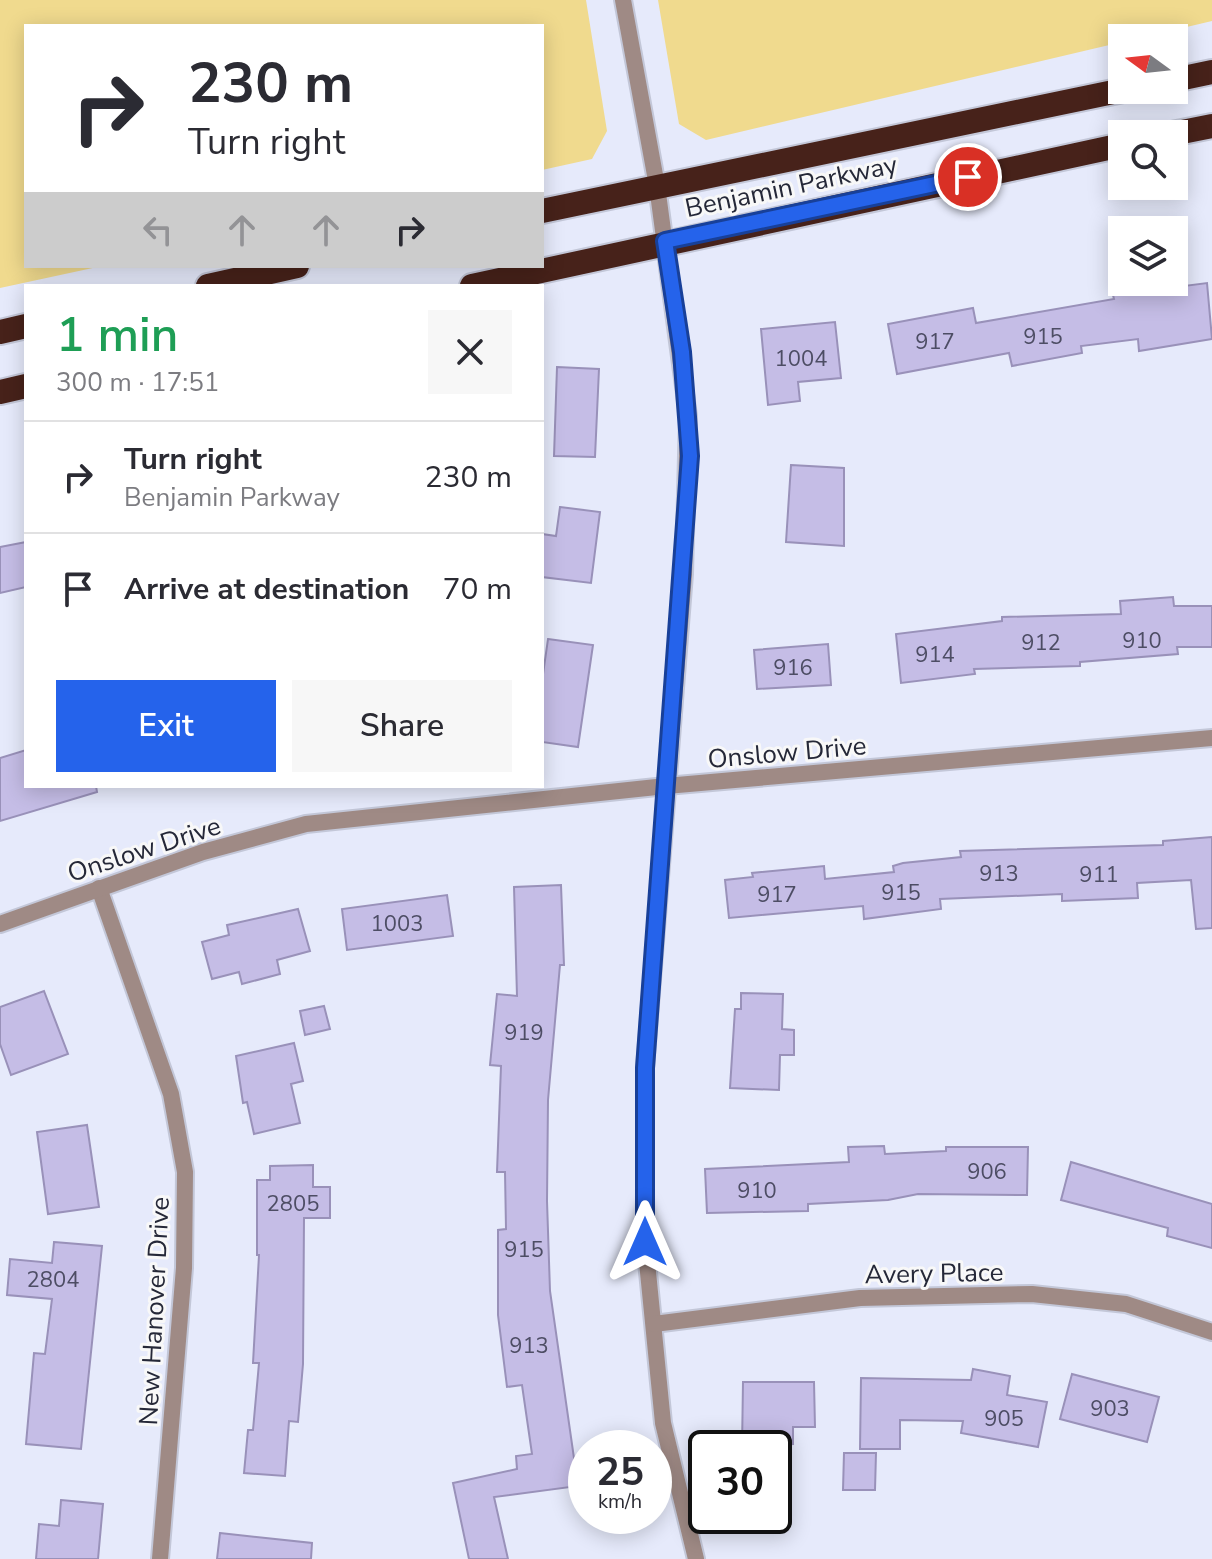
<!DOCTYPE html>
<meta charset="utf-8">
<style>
:root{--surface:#fff;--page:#f7f7f7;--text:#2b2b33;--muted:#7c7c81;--line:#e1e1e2;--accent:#2563eb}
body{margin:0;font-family:"Nunito Sans",sans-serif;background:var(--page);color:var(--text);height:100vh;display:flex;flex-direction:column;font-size:30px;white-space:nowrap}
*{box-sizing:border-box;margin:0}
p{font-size:26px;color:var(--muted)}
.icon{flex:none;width:44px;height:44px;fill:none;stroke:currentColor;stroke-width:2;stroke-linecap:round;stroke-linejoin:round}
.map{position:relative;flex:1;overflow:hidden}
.drawer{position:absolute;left:24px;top:284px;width:520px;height:504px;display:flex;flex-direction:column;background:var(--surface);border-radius:0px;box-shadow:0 4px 20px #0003}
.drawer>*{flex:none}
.hud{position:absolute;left:24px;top:24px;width:520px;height:244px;border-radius:0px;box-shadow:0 4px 20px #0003;background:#fff;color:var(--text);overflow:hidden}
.needle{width:52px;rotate:285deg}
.fabs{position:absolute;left:1108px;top:24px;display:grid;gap:16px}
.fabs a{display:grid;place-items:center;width:80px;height:80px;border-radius:0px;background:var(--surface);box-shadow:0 4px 20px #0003;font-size:40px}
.speed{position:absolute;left:568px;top:1430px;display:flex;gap:16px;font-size:40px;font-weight:700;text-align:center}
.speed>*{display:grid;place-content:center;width:104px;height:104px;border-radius:50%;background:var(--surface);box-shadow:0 4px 20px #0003;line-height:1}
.speed small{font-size:20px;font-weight:400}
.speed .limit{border:4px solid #111;border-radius:12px;background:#fff;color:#111}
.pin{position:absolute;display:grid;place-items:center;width:68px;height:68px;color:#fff;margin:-34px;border:4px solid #fff;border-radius:50%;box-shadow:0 2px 8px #0007}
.me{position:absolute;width:88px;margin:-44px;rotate:0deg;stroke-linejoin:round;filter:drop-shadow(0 0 6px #0008)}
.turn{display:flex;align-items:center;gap:28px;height:168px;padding:0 32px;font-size:36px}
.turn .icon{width:104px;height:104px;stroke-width:2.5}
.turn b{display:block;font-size:56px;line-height:68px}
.lanes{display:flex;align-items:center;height:76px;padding:0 32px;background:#0003;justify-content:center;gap:40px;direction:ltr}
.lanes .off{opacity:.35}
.round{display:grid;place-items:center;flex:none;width:84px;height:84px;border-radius:0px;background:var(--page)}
.head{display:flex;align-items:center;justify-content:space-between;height:136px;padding:0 32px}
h1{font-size:48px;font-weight:600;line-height:60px;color:#1e9e55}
.primary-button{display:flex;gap:16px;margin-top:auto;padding:16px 32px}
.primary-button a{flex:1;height:92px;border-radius:0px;background:var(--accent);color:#fff;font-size:32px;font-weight:600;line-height:92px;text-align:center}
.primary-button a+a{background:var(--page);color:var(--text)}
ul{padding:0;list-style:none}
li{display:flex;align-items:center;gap:24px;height:112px;padding:0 32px;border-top:2px solid var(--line)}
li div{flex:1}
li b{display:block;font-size:30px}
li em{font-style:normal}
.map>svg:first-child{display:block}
</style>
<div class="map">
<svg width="1212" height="1559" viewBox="0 0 1212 1559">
<rect width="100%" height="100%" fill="#e6eafb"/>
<!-- green -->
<g fill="#f0da8e">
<polygon points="0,0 586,0 607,131 592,159 542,170 542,26 26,26 26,266 102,266 0,288"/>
<polygon points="658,0 1212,0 1212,21 1140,38 1122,38 1122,42 706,140 679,124"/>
</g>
<!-- building -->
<g fill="#c5bde6" stroke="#9991b9" stroke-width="2">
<polygon points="1207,283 1212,339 1139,351 1138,339 1081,346 1082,353 1012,366 1009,353 897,374 888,324 973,308 976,323 1114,299 1113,295"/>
<polygon points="835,322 841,378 798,382 800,401 768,405 761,329"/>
<polygon points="557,367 599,369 595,457 554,456"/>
<polygon points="791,465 844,468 844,546 786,542"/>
<polygon points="560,507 600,512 591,583 542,577 542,534 556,536"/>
<polygon points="26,542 26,587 0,593 0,547"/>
<polygon points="1173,597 1174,606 1212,606 1212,647 1177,647 1178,654 1080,662 1080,666 974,669 975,674 901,683 896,634 1002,621 1002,617 1121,614 1120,601"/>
<polygon points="548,639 593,645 578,747 542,742 542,681"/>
<polygon points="828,644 831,685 757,689 754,650"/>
<polygon points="26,750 26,786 96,786 97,792 0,821 0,758"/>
<polygon points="1212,837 1212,928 1196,929 1191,880 1137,883 1138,898 1062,901 1062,894 940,899 941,909 864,919 863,906 729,918 725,880 753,877 752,873 824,866 825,879 894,872 893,866 903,863 961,857 960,851 1163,845 1163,841"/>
<polygon points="561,885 564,965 560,965 548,1100 547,1201 550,1291 578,1486 494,1497 508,1559 469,1559 453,1483 517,1469 516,1456 532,1454 522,1385 507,1387 498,1315 498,1230 506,1229 505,1172 497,1172 501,1066 490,1065 497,994 517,996 514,887"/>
<polygon points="447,895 453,936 347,950 342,909"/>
<polygon points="298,909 310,951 277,960 280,974 242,984 239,972 212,979 202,942 229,935 227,925"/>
<polygon points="44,991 68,1054 11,1075 0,1044 0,1007"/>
<polygon points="741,993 783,994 782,1029 794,1030 794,1055 780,1055 779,1090 730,1088 735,1009 741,1009"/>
<polygon points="324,1006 330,1029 305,1035 300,1011"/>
<polygon points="294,1043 303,1081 291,1084 300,1123 254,1134 247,1102 243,1103 236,1056"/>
<polygon points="87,1125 99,1207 48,1214 37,1132"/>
<polygon points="884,1146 885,1154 946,1151 946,1147 1028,1147 1027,1195 918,1194 888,1200 808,1204 808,1211 707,1213 705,1169 849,1162 848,1147"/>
<polygon points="1071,1162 1212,1204 1212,1248 1167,1236 1168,1228 1061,1200"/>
<polygon points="313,1165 313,1187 330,1187 330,1218 304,1218 303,1364 298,1422 289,1421 285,1476 244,1473 248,1430 253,1430 259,1363 253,1363 259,1255 257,1255 257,1180 270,1180 270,1166"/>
<polygon points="54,1242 102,1246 81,1449 26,1444 34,1353 45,1354 52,1299 7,1295 10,1259 52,1263"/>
<polygon points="973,1369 1010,1376 1007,1395 1047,1402 1038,1447 961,1433 963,1421 900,1420 900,1449 860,1449 861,1378 971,1380"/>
<polygon points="1072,1374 1159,1397 1147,1442 1060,1419"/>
<polygon points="743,1382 814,1382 815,1427 793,1427 793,1444 742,1448"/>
<polygon points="844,1453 876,1453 875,1490 843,1490"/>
<polygon points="61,1500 103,1504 98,1559 36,1559 39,1524 59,1526"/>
<polygon points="220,1533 312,1543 311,1559 217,1559"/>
</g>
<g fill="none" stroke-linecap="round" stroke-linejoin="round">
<defs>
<g id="street">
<polyline points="623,0 657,186 688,416 684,574 645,1068 645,1242 663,1423 696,1559"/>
<polyline points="99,888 171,1094 185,1172 184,1268 160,1559"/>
<polyline points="0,924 203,852 306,824 666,786 1212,738"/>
<polyline points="654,1324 860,1298 1032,1294 1126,1304 1212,1332"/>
</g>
<g id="highway">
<polyline points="1174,80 1212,72"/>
<polyline points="1172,134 1212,126"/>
<polyline points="542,211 1123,90"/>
<polyline points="208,286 297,266"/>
<polyline points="472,286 1122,145"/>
<polyline points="0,332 26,326"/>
<polyline points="0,392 26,386"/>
</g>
</defs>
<!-- street casing -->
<use href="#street" stroke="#c3c7d8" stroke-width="20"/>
<!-- highway casing -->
<use href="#highway" stroke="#c3c7d8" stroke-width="28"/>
<!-- street -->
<use href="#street" stroke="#9f8a85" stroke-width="16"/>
<!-- highway -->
<use href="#highway" stroke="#47221a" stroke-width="24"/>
</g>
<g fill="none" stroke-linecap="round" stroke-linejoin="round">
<defs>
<polyline id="route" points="645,1242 645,1068 690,456 682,352 665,241 968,177"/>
</defs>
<!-- route casing -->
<use href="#route" stroke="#184099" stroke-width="20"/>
<!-- route -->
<use href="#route" stroke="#2563eb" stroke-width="14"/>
</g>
<g text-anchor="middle" stroke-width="6" stroke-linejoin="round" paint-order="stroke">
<!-- number labels -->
<g font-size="22" fill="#4d4d64">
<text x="1043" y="344">915</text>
<text x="935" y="349">917</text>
<text x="801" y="366">1004</text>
<text x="1142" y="648">910</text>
<text x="1041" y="650">912</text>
<text x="935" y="662">914</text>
<text x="793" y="675">916</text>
<text x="999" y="881">913</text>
<text x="1099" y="882">911</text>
<text x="901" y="900">915</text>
<text x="777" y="902">917</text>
<text x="397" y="931">1003</text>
<text x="524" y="1040">919</text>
<text x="987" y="1179">906</text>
<text x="757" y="1198">910</text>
<text x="293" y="1211">2805</text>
<text x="524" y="1257">915</text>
<text x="53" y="1287">2804</text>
<text x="529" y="1353">913</text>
<text x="1110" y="1416">903</text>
<text x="1004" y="1426">905</text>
</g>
<!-- street labels -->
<g font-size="26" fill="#252838" stroke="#f8f8f8">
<text transform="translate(791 186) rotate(-12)" y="9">Benjamin Parkway</text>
<text transform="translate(787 752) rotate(-5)" y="9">Onslow Drive</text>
<text transform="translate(144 849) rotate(-18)" y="9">Onslow Drive</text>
<text transform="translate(934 1273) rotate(-1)" y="9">Avery Place</text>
<text transform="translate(154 1311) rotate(-87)" y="9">New Hanover Drive</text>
</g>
</g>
</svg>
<div class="fabs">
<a><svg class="needle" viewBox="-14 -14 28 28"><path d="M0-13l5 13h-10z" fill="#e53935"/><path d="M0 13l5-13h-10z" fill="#7c7c81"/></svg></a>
<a><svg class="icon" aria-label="search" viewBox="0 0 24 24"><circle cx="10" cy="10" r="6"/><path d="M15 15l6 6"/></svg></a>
<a><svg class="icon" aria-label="layers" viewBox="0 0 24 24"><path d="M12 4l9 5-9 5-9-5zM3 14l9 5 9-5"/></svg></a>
</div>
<div class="speed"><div>25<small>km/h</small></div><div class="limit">30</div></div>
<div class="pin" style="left:968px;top:177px;background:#d93025"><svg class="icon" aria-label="arrive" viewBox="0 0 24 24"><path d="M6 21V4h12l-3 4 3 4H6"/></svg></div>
<svg class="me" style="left:645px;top:1242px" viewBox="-20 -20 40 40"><path d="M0-17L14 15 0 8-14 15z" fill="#2563eb" stroke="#fff" stroke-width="4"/></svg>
<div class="hud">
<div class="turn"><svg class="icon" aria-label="right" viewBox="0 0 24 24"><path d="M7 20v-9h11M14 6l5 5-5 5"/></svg><div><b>230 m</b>Turn right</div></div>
<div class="lanes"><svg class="icon off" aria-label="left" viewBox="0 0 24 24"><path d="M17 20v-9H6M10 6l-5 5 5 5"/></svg><svg class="icon off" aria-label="ahead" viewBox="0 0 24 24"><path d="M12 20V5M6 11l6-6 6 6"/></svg><svg class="icon off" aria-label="ahead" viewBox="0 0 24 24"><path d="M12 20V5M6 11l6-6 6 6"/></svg><svg class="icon" aria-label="right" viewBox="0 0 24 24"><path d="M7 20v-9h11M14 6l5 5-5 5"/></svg></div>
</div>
<section class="drawer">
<div class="head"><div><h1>1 min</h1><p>300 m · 17:51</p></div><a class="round"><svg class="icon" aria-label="close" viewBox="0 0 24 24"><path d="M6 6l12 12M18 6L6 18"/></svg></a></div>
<ul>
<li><svg class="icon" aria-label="right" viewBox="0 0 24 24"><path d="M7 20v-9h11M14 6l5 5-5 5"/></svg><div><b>Turn right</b><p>Benjamin Parkway</p></div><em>230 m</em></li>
<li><svg class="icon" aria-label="arrive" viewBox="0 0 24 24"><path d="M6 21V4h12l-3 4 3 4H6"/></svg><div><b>Arrive at destination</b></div><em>70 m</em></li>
</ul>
<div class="primary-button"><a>Exit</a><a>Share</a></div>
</section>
</div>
